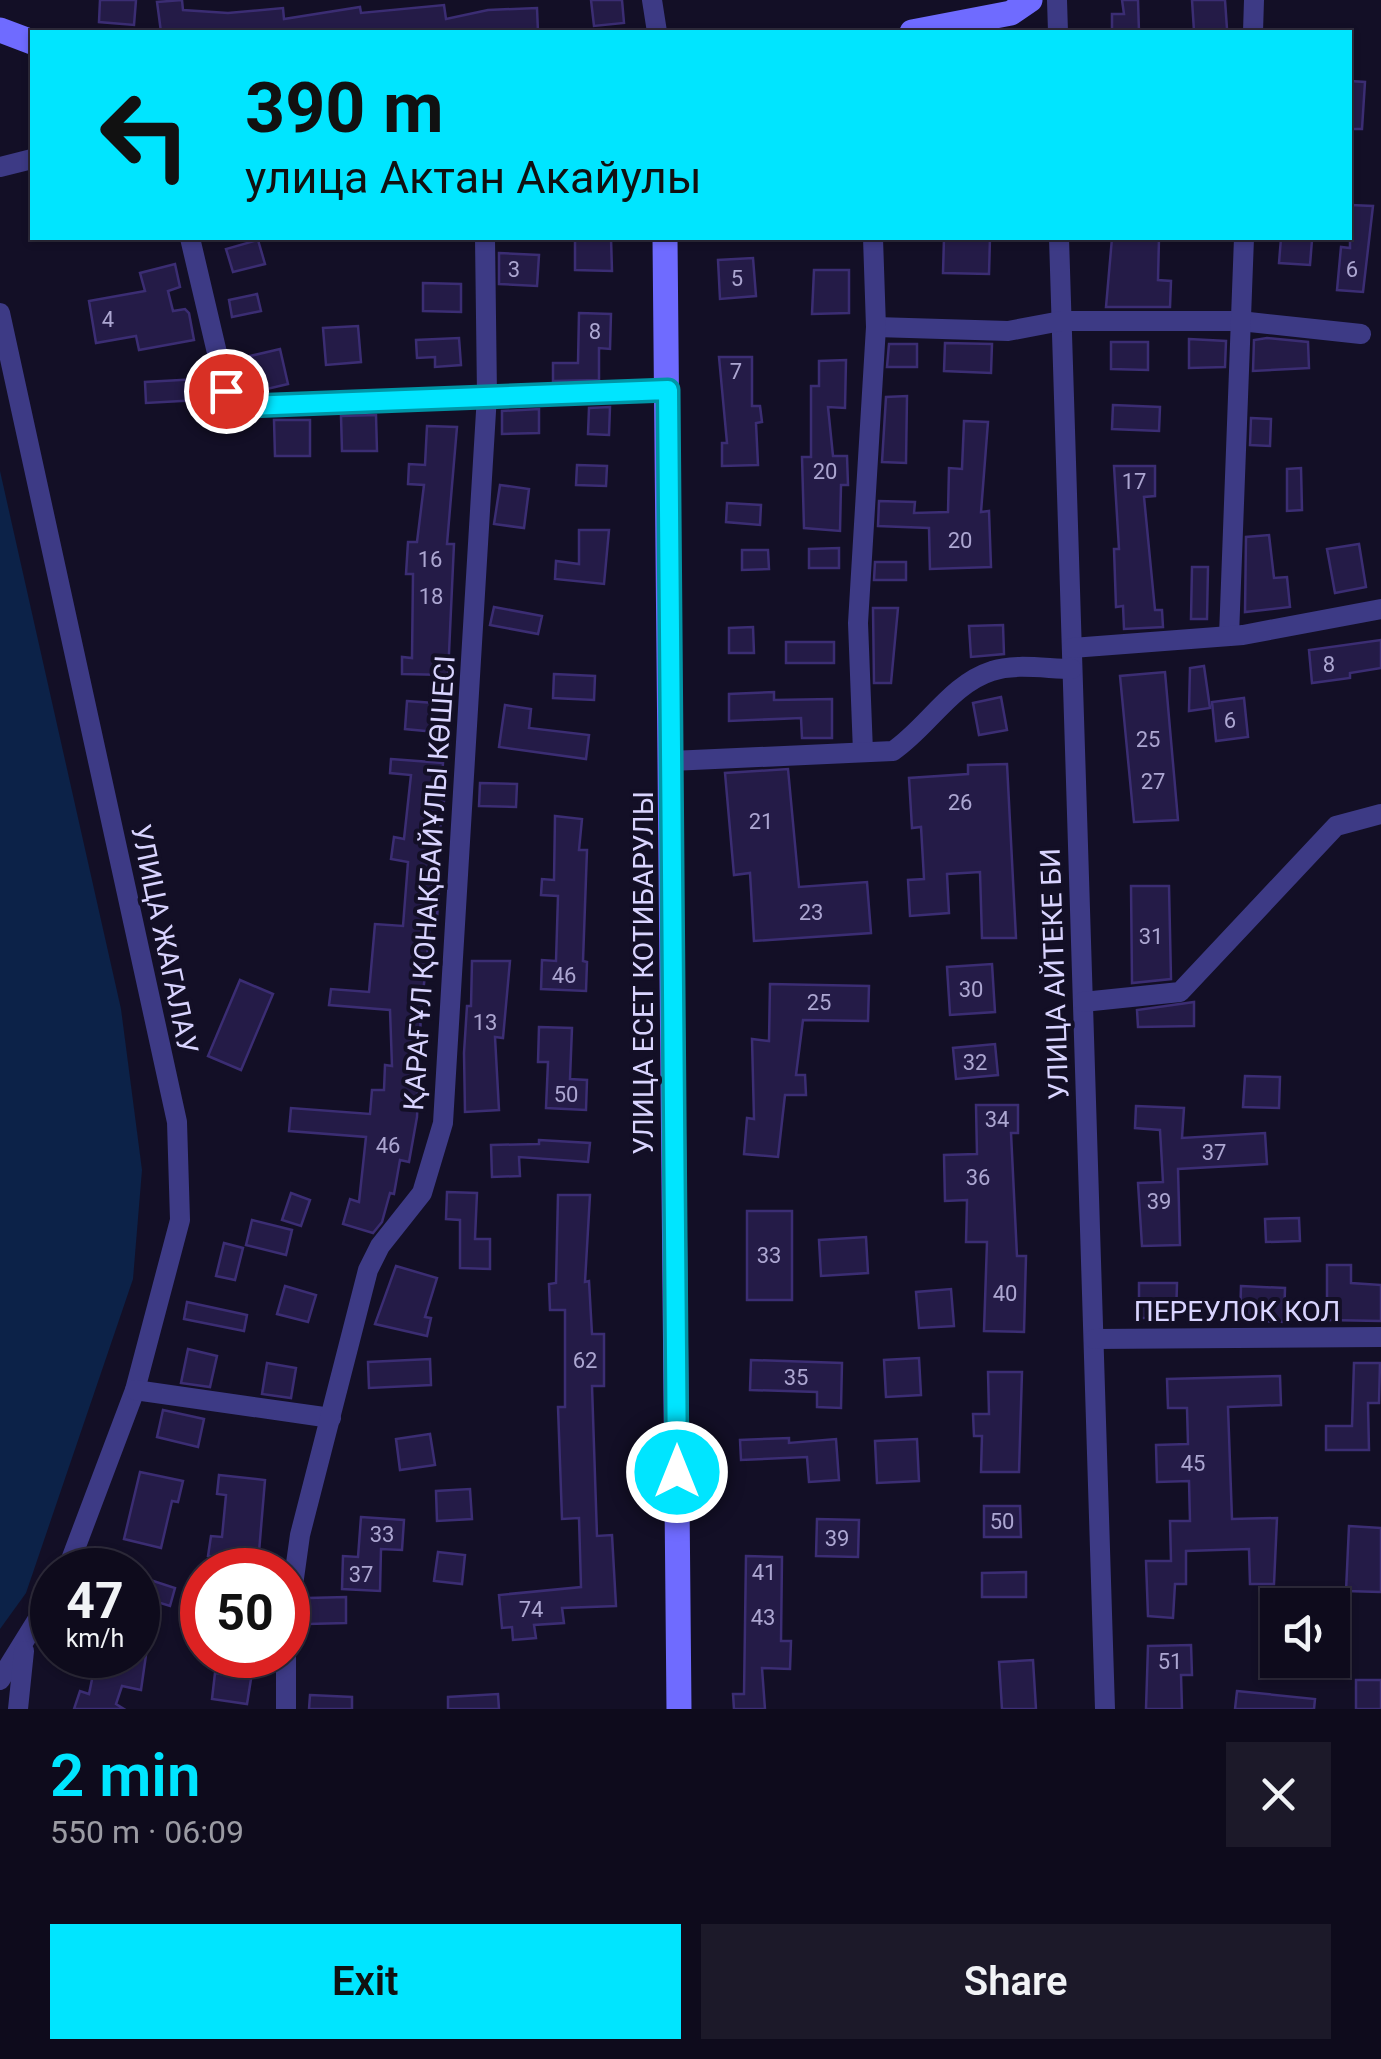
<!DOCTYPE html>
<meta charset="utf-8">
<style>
:root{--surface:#0e0b1c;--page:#1c1929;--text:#f1f3f6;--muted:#9b9ba3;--line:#2e2b3b;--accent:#00e5ff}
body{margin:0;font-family:Roboto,sans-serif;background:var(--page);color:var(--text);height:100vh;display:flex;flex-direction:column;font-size:38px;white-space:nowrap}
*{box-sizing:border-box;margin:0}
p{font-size:32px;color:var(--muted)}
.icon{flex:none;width:55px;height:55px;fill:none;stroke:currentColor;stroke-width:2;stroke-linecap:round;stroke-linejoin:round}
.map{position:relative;height:1709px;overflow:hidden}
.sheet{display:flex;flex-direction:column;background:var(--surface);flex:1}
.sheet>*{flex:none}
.hud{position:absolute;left:30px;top:30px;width:1322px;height:210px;border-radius:0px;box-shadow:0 2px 8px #0004,0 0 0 2px var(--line);background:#00e5ff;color:#111;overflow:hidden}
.controls{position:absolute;left:1260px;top:1588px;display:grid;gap:20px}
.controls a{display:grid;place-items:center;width:90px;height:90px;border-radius:0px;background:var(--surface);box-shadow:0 2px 8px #0004,0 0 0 2px var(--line);font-size:50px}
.speed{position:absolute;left:30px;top:1548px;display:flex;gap:20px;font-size:50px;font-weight:700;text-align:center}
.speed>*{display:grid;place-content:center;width:130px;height:130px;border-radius:50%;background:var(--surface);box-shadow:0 2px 8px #0004,0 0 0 2px var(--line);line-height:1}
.speed small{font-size:25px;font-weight:400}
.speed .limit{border:15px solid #d22;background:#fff;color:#111}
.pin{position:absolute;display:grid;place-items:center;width:85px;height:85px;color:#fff;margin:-42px;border:5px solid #fff;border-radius:50%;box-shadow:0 2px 10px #0007}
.me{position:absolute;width:110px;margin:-55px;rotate:0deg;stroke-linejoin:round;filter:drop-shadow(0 0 8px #0008)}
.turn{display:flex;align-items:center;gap:35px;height:210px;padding:0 50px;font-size:45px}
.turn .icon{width:130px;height:130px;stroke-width:2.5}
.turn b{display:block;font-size:70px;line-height:85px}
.round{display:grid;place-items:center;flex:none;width:105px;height:105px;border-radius:0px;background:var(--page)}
.overview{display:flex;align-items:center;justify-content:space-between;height:170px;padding:0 50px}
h1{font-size:60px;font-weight:600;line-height:75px;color:var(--accent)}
.button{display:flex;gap:20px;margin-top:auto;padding:20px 50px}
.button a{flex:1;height:115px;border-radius:0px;background:var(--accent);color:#111;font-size:40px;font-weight:600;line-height:115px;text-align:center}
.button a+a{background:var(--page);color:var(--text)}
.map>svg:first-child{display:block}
</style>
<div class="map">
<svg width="1381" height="1709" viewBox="0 0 1381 1709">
<rect width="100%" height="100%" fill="#130f26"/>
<!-- water -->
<polygon fill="#0c2248" points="0,471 121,1009 142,1170 133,1279 26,1593 0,1629"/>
<!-- building -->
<g fill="#241b47" stroke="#3b2d73" stroke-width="2.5">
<polygon points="100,0 136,0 134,25 99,22"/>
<polygon points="182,0 183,10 228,13 283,8 284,19 360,7 361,13 444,5 446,19 488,10 537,8 538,32 161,32 157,2"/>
<polygon points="591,0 622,0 624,23 594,26"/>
<polygon points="1122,0 1138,0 1139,32 1112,32 1112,14 1124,14"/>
<polygon points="1192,0 1225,0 1227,29 1194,31"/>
<polygon points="1350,81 1365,82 1362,129 1350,129"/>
<polygon points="1350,205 1373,206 1363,292 1337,290 1341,247 1350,248"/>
<polygon points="575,238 611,238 612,271 575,270"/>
<polygon points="944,238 990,238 989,274 943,273"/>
<polygon points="1112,238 1159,238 1158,280 1171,281 1170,307 1106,307"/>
<polygon points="1281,238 1312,240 1310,265 1279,263"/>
<polygon points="258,240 265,264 233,272 226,249"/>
<polygon points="499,253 539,255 537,286 499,284"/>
<polygon points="753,258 756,296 720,299 718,260"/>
<polygon points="175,264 180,287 168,291 173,311 185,309 189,313 194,340 139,350 136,336 96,343 89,301 145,291 140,273"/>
<polygon points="814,270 849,270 849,313 812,314"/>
<polygon points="423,283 461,284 461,312 423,311"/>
<polygon points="257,294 261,311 232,317 229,300"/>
<polygon points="579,313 611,314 610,349 599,348 599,380 553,381 553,363 578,363"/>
<polygon points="358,326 361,362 326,365 323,328"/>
<polygon points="459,338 461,365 435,367 435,357 417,358 416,340"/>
<polygon points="1267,338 1308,342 1309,368 1253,371 1254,340"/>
<polygon points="1189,339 1226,341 1225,367 1189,368"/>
<polygon points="1111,342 1148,342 1148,370 1111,369"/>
<polygon points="945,343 992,344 991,373 944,371"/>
<polygon points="889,344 917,344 917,367 887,367"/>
<polygon points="280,349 288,384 254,392 246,357"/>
<polygon points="719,357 752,357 752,406 760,406 762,422 756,423 758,465 722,466 722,443 727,443"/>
<polygon points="846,360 845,408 828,407 833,456 847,456 848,485 841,485 840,531 804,528 802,457 811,457 811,386 819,386 819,361"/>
<polygon points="198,379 199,400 146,403 145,382"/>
<polygon points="907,396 906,463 882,462 886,397"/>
<polygon points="1113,405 1160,407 1159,431 1112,429"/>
<polygon points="610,407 609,435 588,434 589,408"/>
<polygon points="539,409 539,433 502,434 502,411"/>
<polygon points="376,415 377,451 342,451 341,416"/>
<polygon points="1251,418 1271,419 1270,446 1250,445"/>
<polygon points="274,420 310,420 310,456 275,456"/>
<polygon points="964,421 988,422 981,512 989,511 991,567 930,569 929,528 878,526 879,501 915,502 914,513 948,512 949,468 962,469"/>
<polygon points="427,426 457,427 447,544 454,544 448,675 402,674 402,657 412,658 413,574 406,574 408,542 417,542 424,485 408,484 409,464 425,465"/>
<polygon points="577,465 607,466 606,486 576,485"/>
<polygon points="1114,466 1155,466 1155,496 1144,497 1155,610 1162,610 1163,627 1124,629 1123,606 1116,607 1114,549 1119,549"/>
<polygon points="1301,468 1302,510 1287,511 1287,469"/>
<polygon points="500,485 529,489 524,528 494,524"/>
<polygon points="727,503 761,505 760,525 726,522"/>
<polygon points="579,530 609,530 604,584 555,579 556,561 579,564"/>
<polygon points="1269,535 1274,578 1287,577 1290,607 1245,612 1246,537"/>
<polygon points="1359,544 1366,587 1335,593 1327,549"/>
<polygon points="839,548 839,568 809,568 809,549"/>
<polygon points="742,550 768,550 769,569 742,570"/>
<polygon points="875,562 906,562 906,580 874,580"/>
<polygon points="1192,567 1208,567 1207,619 1191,619"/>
<polygon points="494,607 542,616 538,634 490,625"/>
<polygon points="873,608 898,608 891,683 874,683"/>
<polygon points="1003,625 1004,654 971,657 969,626"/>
<polygon points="753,627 754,653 729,653 729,628"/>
<polygon points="1381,640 1381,668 1350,673 1350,678 1312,683 1309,650"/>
<rect x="786" y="642" width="48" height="21"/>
<polygon points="1204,666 1210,708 1189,711 1190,668"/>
<polygon points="1165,672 1178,820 1134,822 1120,676"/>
<polygon points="554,674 595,676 594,700 553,698"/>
<polygon points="774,692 774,700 832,699 832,738 802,738 801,718 729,721 729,694"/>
<polygon points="1001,697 1007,730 979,735 973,703"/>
<polygon points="1244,698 1248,737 1216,741 1212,702"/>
<polygon points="407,701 448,704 446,733 405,729"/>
<polygon points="505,705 531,709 529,728 589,735 586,759 499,747"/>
<polygon points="391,759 443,763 440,801 444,801 432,888 439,888 437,918 431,918 421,1012 417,1117 409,1162 400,1160 394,1194 390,1193 382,1222 373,1233 343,1224 350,1199 359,1202 366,1137 289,1131 291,1108 370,1114 372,1090 384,1090 385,1065 392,1066 390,1010 329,1005 331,989 369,992 375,924 403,926 408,862 391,859 394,837 404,839 411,775 390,773"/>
<polygon points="1007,764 1016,938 982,938 980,872 947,874 949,913 910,916 908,880 924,879 921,827 912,828 909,778 968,774 968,765"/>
<polygon points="788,769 799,887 867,882 871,933 754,941 750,873 734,875 725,773"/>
<polygon points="480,783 517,784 516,807 479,806"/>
<polygon points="555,816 582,819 579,850 587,850 583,961 587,962 586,991 541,989 542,960 556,961 558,896 541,895 542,879 554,880"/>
<polygon points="1131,886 1169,886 1171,979 1132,983"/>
<polygon points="472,961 510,961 503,1038 495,1037 499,1110 465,1112 464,1053 467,1006 471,1006"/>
<polygon points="992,964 995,1012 950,1015 947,967"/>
<polygon points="240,980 273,994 241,1070 208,1056"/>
<polygon points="770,984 869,986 868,1021 803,1020 796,1075 805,1075 806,1095 785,1095 778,1157 744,1154 747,1118 754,1119 752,1039 769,1041"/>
<polygon points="1194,1002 1194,1026 1138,1027 1137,1010"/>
<polygon points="539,1027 572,1028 570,1079 587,1080 586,1110 546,1108 548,1062 538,1062"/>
<polygon points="995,1044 998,1075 956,1079 953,1048"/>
<polygon points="1245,1076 1280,1077 1279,1108 1243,1107"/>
<polygon points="976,1105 1018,1105 1018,1133 1011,1133 1017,1256 1026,1256 1024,1332 984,1331 987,1242 966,1242 967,1200 945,1201 944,1155 977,1154"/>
<polygon points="1136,1106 1184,1108 1182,1138 1265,1133 1267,1164 1178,1169 1180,1245 1142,1246 1138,1183 1163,1182 1160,1130 1135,1128"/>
<polygon points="539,1140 590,1143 588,1162 519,1157 520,1176 492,1177 491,1145 539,1144"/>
<polygon points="447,1192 477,1193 475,1239 490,1239 490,1269 460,1268 460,1220 446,1219"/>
<polygon points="291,1193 310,1200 301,1226 282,1220"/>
<polygon points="558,1195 590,1195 585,1282 589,1281 592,1334 604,1334 604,1386 592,1386 597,1536 612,1535 616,1606 562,1608 564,1623 534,1625 536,1638 513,1640 512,1627 502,1628 499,1595 581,1587 579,1518 562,1519 558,1407 565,1407 565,1310 550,1310 549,1284 556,1283"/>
<rect x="747" y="1211" width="45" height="89"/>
<polygon points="1299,1218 1300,1241 1266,1242 1265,1219"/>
<polygon points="252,1220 292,1230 286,1255 246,1245"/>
<polygon points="866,1237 868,1273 821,1276 819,1240"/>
<polygon points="224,1243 243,1248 235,1280 216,1276"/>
<polygon points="1327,1265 1351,1265 1351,1283 1381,1285 1381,1321 1327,1320"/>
<polygon points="396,1266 437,1278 425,1317 431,1318 427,1336 375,1324"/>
<polygon points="1139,1283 1177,1283 1176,1318 1139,1318"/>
<polygon points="285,1286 316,1295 308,1322 277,1314"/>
<polygon points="1241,1286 1285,1288 1284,1322 1240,1320"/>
<polygon points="951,1289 954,1326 919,1328 916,1292"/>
<polygon points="187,1302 247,1315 244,1331 184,1319"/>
<polygon points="188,1349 217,1356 210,1387 181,1383"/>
<polygon points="919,1358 921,1395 886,1397 884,1360"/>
<polygon points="430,1359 431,1385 369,1388 368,1362"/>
<polygon points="751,1360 842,1363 841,1408 817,1407 817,1392 750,1390"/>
<polygon points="267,1363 296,1368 291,1398 262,1394"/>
<polygon points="1354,1363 1380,1363 1379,1403 1368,1403 1369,1450 1326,1450 1326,1426 1352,1426"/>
<polygon points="988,1372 1022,1372 1019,1472 981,1472 982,1436 974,1436 973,1414 989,1414"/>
<polygon points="1280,1376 1281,1405 1228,1407 1232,1519 1277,1518 1274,1584 1250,1584 1249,1549 1186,1551 1186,1584 1175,1584 1173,1618 1148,1616 1146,1561 1171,1561 1170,1521 1190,1521 1189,1481 1157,1482 1156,1445 1188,1444 1187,1408 1168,1408 1167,1379"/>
<polygon points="163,1410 204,1419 198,1447 157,1437"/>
<polygon points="430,1434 435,1465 400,1470 396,1439"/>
<polygon points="789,1438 789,1443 836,1439 839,1480 809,1482 807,1457 741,1460 740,1440"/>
<polygon points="917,1439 919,1481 877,1483 875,1441"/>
<polygon points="140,1472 183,1481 178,1502 172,1501 161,1548 124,1539"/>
<polygon points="219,1475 265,1480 258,1564 208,1556 211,1536 222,1537 226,1495 217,1494"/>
<polygon points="470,1489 472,1519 437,1521 436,1491"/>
<polygon points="984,1506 1020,1506 1021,1537 984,1537"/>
<polygon points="361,1517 404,1520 402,1550 381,1549 380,1591 342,1589 343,1556 358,1557"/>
<polygon points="817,1519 859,1520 858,1557 816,1556"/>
<polygon points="1349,1526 1381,1528 1381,1592 1346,1591"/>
<polygon points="438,1552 465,1555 462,1584 434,1581"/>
<polygon points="746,1556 782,1557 781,1641 791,1641 790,1669 762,1668 765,1709 734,1709 733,1694 744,1694"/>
<polygon points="1026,1572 1026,1597 982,1597 982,1573"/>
<polygon points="138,1576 175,1588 170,1606 138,1596"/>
<polygon points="346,1597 346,1623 308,1624 308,1598"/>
<polygon points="1191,1645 1192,1675 1181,1675 1182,1709 1146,1709 1148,1646"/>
<polygon points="97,1655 146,1655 141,1690 122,1686 116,1704 124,1709 74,1709 80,1691 89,1694"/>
<polygon points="1033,1660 1036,1709 1002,1709 999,1662"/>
<polygon points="215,1673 251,1679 247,1704 212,1699"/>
<rect x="1356" y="1680" width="25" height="29"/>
<polygon points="1237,1691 1315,1699 1314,1709 1235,1709"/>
<polygon points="498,1694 499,1709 448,1709 448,1697"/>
<polygon points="310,1695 352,1697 352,1709 309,1709"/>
</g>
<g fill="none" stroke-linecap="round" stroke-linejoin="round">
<!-- street -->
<g stroke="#3d3a85" stroke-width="20">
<polyline points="652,0 657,32"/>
<polyline points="1057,0 1058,32"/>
<polyline points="1253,32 1254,0"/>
<polyline points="0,167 32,159"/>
<polyline points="190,238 226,391 247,406 668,391"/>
<polyline points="1059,238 1105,1709"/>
<polyline points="0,313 177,1122 180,1220 135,1390 67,1570"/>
<polyline points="876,327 1008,331 1061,321 1240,321 1361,334"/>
<polyline points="1229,636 1244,238"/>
<polyline points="1072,648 1243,635 1381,609"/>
<polyline points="863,752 858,623 876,327 873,238"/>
<path d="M 671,761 L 893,751 C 928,727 951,684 992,671 C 1015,663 1048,669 1072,669"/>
<polyline points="1083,1002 1180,992 1336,826 1381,814"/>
<polyline points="1094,1339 1381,1337"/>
<polyline points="135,1390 331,1418"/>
<polyline points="288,1621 300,1535 368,1270 380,1246 422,1193 443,1123 487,395 485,238"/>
<polyline points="0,1680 52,1596"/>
<polyline points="18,1709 24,1651"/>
<polyline points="286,1709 286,1655"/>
</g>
<!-- secondary -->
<g stroke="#6f6bff" stroke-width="25">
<polyline points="0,30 32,42"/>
<polyline points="912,32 1011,13 1030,0"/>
<polyline points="665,238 679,1709"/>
</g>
</g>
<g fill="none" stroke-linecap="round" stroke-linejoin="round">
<defs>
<polyline id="route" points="226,391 247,406 668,390 677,1472"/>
</defs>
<!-- route casing -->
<use href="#route" stroke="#0095a6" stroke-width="25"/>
<!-- route -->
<use href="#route" stroke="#00e5ff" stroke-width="18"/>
</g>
<g text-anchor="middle" stroke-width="8" stroke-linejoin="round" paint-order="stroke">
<!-- number labels -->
<g font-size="22" fill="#aca6d1">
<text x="514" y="277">3</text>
<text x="1352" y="277">6</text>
<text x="737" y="286">5</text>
<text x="108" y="327">4</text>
<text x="595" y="339">8</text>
<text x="736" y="379">7</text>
<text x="825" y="479">20</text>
<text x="1134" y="489">17</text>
<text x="960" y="548">20</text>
<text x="430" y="567">16</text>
<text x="431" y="604">18</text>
<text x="1329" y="672">8</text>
<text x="1230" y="728">6</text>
<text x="1148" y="747">25</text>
<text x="1153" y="789">27</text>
<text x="960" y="810">26</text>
<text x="761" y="829">21</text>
<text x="811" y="920">23</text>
<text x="1151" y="944">31</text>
<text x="564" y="983">46</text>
<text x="971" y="997">30</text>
<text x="819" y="1010">25</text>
<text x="485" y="1030">13</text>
<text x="975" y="1070">32</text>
<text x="566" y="1102">50</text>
<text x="997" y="1127">34</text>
<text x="388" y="1153">46</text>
<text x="1214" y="1160">37</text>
<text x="978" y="1185">36</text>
<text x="1159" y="1209">39</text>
<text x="769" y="1263">33</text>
<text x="1005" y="1301">40</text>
<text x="585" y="1368">62</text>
<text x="796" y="1385">35</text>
<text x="1193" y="1471">45</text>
<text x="1002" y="1529">50</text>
<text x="382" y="1542">33</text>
<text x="837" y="1546">39</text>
<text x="764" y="1580">41</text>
<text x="361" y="1582">37</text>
<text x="531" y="1617">74</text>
<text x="763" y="1625">43</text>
<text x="1170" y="1669">51</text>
</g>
<!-- street labels -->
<g font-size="28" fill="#d9d4ff" stroke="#130f26">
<text transform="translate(429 883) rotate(-86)" y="10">ҚАРАҒҰЛ ҚОНАҚБАЙҰЛЫ КӨШЕСІ</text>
<text transform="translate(165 939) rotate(78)" y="10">УЛИЦА ЖАГАЛАУ</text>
<text transform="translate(643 973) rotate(-90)" y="10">УЛИЦА ЕСЕТ КОТИБАРУЛЫ</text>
<text transform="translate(1054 974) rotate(-92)" y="10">УЛИЦА АЙТЕКЕ БИ</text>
<text x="1237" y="1321">ПЕРЕУЛОК КОЛ</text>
</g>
</g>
</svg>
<div class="controls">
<a><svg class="icon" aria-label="sound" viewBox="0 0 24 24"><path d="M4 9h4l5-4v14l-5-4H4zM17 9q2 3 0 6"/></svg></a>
</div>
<div class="speed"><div>47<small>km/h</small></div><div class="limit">50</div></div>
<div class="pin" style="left:226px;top:391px;background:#d93025"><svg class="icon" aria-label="arrive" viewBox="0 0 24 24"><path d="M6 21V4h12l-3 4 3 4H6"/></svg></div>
<svg class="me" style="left:677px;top:1472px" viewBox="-20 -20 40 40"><circle r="17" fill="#00e5ff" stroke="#fff" stroke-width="3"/><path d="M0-11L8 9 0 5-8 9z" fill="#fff"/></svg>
<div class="hud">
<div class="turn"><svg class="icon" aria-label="left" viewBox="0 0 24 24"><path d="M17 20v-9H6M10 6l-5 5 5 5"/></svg><div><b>390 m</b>улица Актан Акайулы</div></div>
</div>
</div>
<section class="sheet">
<div class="overview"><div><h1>2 min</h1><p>550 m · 06:09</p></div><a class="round"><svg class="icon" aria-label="close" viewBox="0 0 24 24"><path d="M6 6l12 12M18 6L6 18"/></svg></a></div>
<div class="button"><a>Exit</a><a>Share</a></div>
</section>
